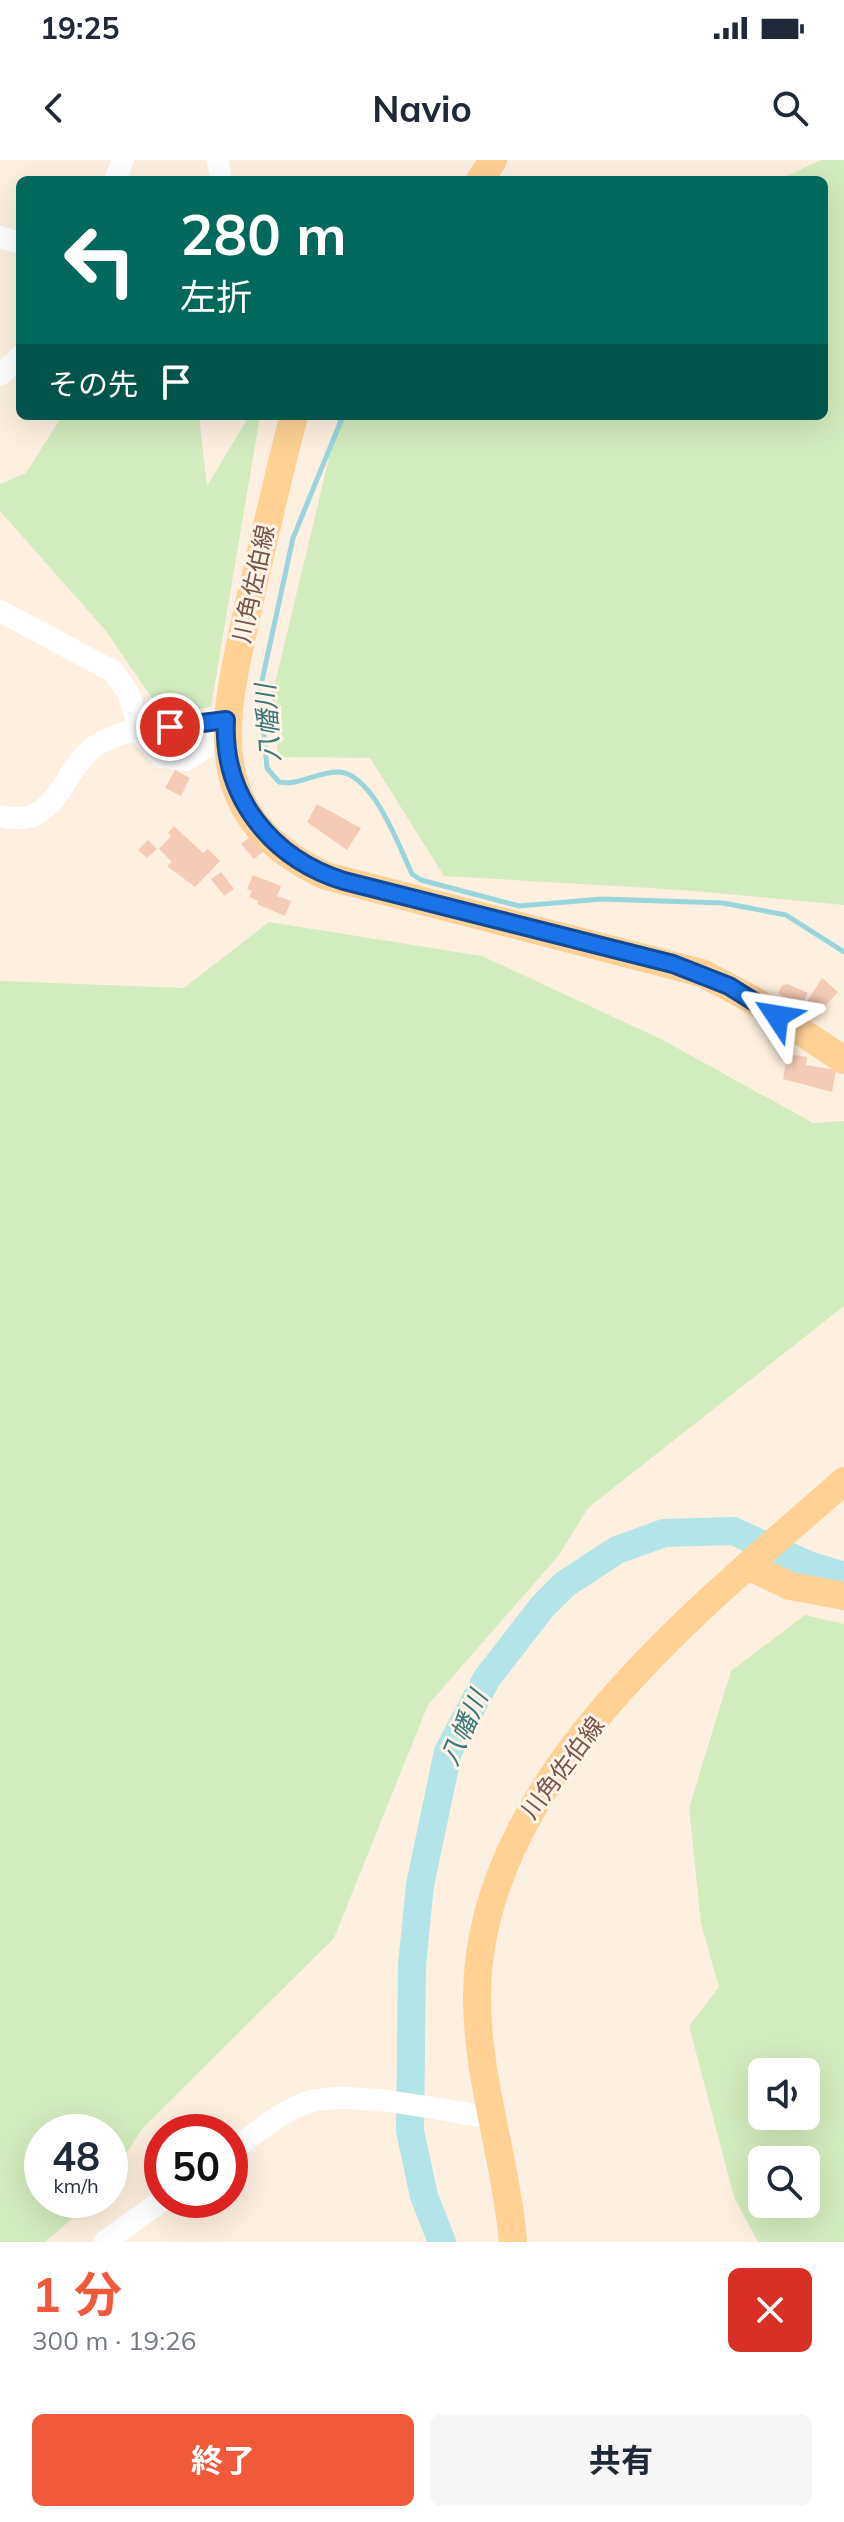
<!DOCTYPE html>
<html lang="ja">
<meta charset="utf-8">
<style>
:root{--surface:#fff;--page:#f6f6f7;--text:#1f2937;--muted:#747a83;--accent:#f1593b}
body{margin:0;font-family:Mulish,"Noto Sans JP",sans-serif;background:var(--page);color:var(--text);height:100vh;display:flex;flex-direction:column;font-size:30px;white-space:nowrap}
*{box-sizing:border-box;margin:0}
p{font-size:26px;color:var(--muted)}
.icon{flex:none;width:44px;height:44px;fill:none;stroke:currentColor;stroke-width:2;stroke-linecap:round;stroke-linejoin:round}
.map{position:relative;height:2082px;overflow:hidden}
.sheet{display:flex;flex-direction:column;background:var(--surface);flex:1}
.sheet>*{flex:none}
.guide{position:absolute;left:16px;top:16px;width:812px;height:244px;border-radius:12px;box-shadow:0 8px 32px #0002;background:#00695c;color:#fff;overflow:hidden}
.controls{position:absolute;left:748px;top:1898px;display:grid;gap:16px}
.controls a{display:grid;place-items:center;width:72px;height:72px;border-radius:12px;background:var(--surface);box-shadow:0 8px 32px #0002;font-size:40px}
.speed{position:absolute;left:24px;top:1954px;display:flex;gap:16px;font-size:40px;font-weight:700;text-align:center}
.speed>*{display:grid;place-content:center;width:104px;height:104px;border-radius:50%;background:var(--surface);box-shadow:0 8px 32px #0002;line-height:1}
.speed small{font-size:20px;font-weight:400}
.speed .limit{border:12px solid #d22;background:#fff;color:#111}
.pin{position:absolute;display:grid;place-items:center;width:68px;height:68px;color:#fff;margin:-34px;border:4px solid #fff;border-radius:50%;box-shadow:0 2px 8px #0007}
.me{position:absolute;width:88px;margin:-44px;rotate:303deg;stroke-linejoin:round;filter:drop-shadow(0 0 6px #0008)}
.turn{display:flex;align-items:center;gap:28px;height:168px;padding:0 32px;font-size:36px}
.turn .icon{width:104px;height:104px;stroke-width:2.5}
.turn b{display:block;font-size:56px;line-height:68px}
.then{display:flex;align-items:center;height:76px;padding:0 32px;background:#0003;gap:16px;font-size:30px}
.round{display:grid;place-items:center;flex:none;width:84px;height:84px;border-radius:12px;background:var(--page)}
.head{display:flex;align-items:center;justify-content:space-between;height:136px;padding:0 32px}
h1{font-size:48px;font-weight:700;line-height:60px;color:var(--accent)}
.primary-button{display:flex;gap:16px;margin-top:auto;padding:16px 32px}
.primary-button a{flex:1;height:92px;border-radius:12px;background:var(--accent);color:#fff;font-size:32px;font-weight:700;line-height:92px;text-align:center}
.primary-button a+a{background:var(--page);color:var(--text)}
.status{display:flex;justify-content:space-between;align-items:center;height:56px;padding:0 40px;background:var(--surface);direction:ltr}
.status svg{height:22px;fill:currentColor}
header{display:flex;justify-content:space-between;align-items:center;height:104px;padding:0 32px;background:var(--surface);font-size:36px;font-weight:700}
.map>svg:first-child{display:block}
</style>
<div class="status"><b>19:25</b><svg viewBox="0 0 49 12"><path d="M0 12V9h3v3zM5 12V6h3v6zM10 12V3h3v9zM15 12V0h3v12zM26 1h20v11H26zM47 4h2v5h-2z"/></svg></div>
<header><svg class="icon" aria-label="back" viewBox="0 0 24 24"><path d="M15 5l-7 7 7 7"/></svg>Navio<svg class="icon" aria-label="search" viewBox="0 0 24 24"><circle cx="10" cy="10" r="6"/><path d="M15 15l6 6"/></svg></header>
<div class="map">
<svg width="844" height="2082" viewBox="0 0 844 2082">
<rect width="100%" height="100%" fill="#fef0e0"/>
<!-- green -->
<g fill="#d3ecbe" fill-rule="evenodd">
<polygon points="821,0 844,0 844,745 683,730 444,716 370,598 278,597 272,536 339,256 824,256 824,20 778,20"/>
<polygon points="62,256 199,256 207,326 249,256 260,256 211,547 164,556 106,471 0,351 0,324 26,313"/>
<polygon points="269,762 482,796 663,880 813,963 844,961 844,1146 588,1348 559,1395 428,1545 334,1778 143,1968 110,2017 110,1972 42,1972 42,2040 94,2040 45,2082 0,2082 0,821 184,828"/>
<path d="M 805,1455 L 844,1464 L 844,2082 L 758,2082 L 734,2037 L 689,1866 L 719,1827 L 701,1764 L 689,1648 L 731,1511 ZM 762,1912 L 806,1912 L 806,1956 L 762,1956 ZM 762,2000 L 806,2000 L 806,2044 L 762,2044 Z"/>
</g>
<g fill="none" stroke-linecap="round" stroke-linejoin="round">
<!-- stream -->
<path stroke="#99d5db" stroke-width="5" d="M 343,256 L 293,378 L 260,530 L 267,608 L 279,622 C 300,626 318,611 339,612 C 373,614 399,686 412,714 L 421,720 L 519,746 L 602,739 L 723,743 L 786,755 L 844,792"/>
<!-- river -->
<polyline stroke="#b3e4e8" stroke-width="28" points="442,2082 424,2036 410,1971 412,1805 420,1725 448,1592 487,1518 543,1446 565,1424 617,1390 664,1373 733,1371 809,1405 844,1416"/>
</g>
<!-- building -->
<g fill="#f5cbb5">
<polygon points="175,610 190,618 181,636 165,628"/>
<polygon points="317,644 361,668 347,690 307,662"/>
<polygon points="174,666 203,693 208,689 220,701 195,727 167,706 172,702 159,689 171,676 168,673"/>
<polygon points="250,677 263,692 254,699 241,684"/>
<polygon points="148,680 157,689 147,698 138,690"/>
<polygon points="221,712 234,729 224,736 211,719"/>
<polygon points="253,715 281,726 277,736 291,741 285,756 257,744 258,741 249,737 252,731 247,729"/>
<polygon points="822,818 838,832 816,856 803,848"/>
<polygon points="788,824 808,833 801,847 778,833 782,825"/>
<polygon points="787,894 807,897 806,905 836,910 832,932 783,919"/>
</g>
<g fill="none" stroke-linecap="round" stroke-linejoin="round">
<!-- minor -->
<g stroke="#fff" stroke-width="22">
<polyline points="218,0 221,20"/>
<polyline points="115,20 123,0"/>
<polyline points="0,77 20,83"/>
<polyline points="0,215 20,197"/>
<polyline points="0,451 114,512 128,533 141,571"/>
<polyline points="139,572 161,597 186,600 208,586 226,560"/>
<path d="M 0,656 C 63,672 59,602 105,580 C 140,564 188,565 226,560"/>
<path d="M 230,1992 C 254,1975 279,1952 308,1942 C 349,1929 446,1951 492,1958"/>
<polyline points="104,2082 163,2040"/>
</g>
<!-- major -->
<g stroke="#ffd195" stroke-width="28">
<polyline points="480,20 493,0"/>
<path d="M 294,256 C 278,315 265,375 251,435 C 226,550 192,654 326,716 L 702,813 L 755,841 L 844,900"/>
<polyline points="748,1406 790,1426 844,1436"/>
<path d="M 513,2082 C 506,1999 477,1920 477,1837 C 477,1622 697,1451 844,1321"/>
</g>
</g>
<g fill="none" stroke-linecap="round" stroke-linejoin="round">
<defs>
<path id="route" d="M 170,567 L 226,560 C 222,637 271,698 344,721 L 673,804 L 729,826 L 777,856"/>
</defs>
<!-- route casing -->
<use href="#route" stroke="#114b97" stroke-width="20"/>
<!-- route -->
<use href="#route" stroke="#1a73e8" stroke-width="14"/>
</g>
<g text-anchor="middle" stroke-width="6" stroke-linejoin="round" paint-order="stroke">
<!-- street labels -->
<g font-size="24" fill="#765446" stroke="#fff4e7">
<text transform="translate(254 424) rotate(-78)" y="8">川角佐伯線</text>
<text transform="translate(563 1608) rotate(-53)" y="8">川角佐伯線</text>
</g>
<!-- water labels -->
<g font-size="26" font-style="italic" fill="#39767d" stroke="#fff4e7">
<text transform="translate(268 563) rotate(-94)" y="9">八幡川</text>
<text transform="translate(464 1568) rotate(-66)" y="9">八幡川</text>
</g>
</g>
</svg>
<div class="controls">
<a><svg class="icon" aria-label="sound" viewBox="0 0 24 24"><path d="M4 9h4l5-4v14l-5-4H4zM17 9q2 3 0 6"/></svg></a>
<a><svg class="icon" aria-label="search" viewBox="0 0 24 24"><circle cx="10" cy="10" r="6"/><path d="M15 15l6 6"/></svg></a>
</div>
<div class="speed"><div>48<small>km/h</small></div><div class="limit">50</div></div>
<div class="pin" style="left:170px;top:567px;background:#d93025"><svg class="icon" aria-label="arrive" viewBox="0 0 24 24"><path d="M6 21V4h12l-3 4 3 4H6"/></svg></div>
<svg class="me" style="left:777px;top:856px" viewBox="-20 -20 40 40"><path d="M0-17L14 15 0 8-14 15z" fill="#1a73e8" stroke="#fff" stroke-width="4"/></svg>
<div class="guide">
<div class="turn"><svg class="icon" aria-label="left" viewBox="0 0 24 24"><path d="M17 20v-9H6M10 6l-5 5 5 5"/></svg><div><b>280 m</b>左折</div></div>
<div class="then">その先<svg class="icon" aria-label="arrive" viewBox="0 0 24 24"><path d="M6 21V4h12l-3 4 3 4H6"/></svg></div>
</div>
</div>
<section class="sheet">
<div class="head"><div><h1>1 分</h1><p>300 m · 19:26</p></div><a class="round" style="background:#d93025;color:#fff"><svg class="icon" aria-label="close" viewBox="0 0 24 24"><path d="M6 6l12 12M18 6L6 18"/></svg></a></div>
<div class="primary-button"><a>終了</a><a>共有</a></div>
</section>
